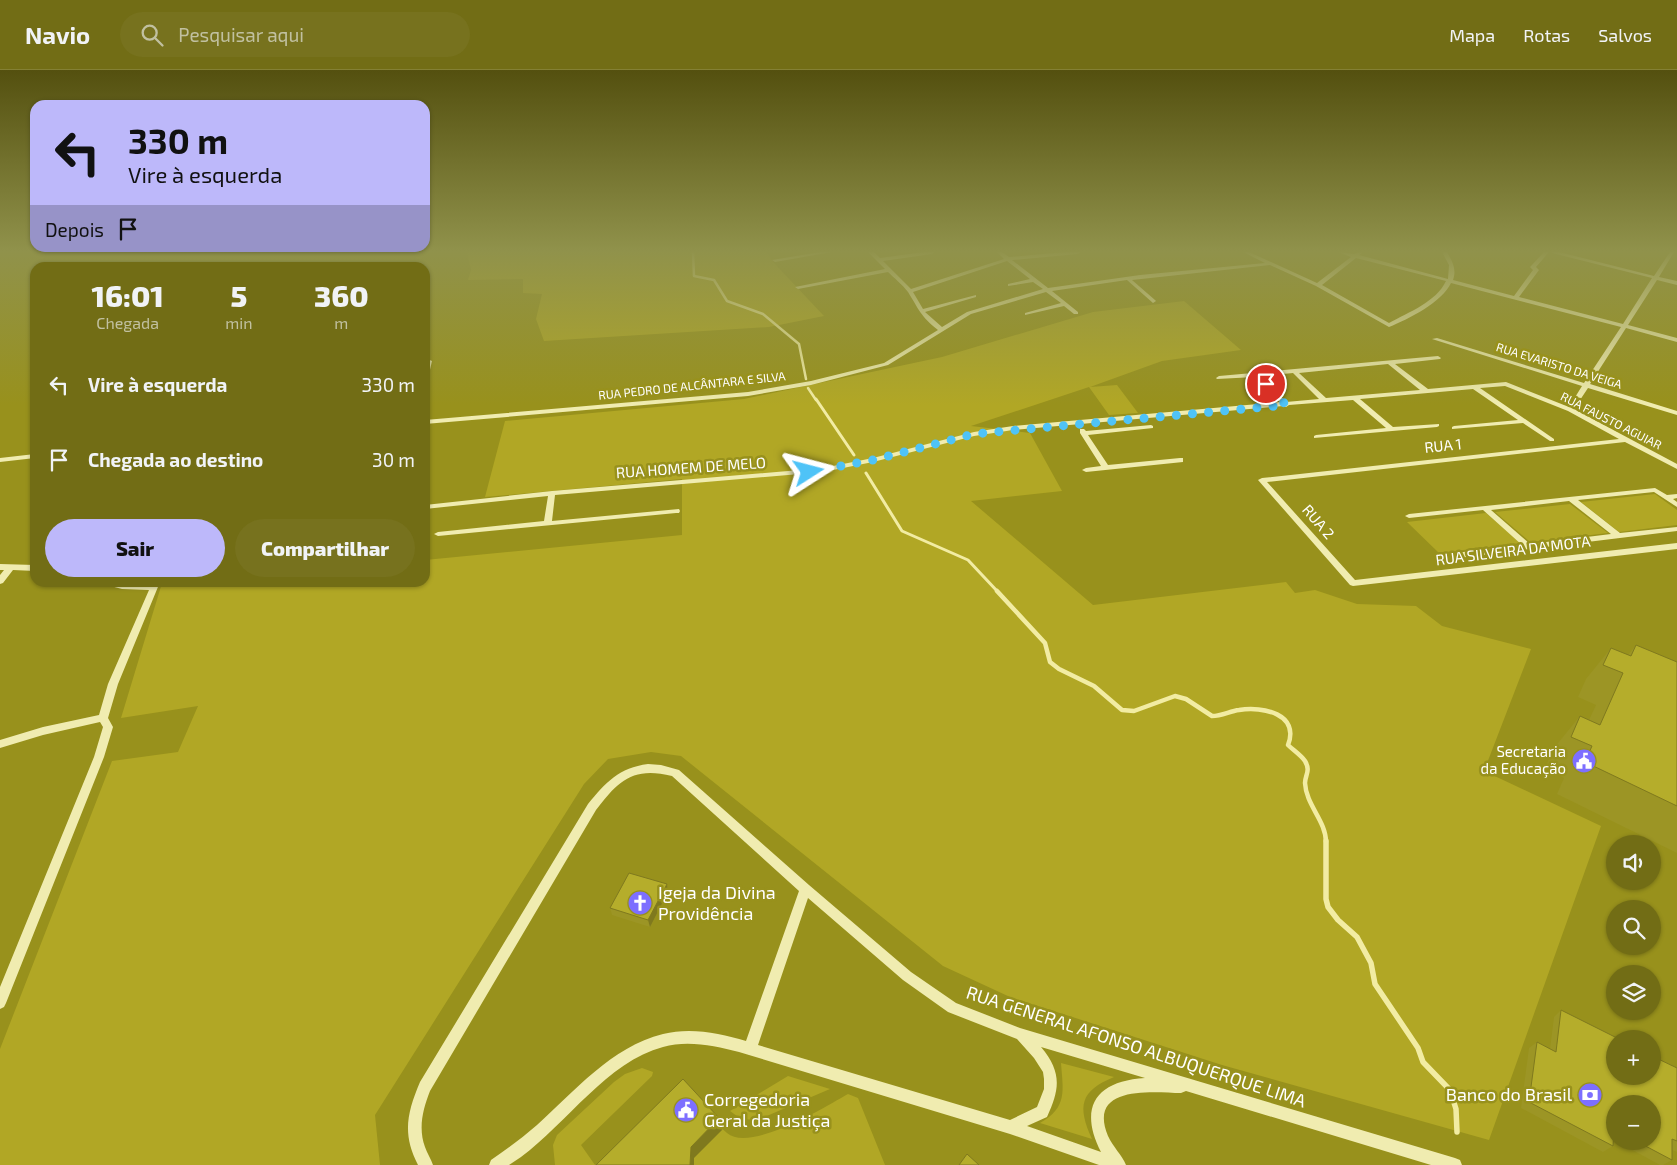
<!DOCTYPE html>
<html lang="pt">
<meta charset="utf-8">
<style>
:root{--surface:#726d15;--page:#77721e;--text:#f1f3f6;--muted:#c1c0a0;--line:#848034;--accent:#bdb8fa}
body{margin:0;font-family:"Exo 2",sans-serif;background:var(--page);color:var(--text);height:100vh;display:flex;flex-direction:column;font-size:19px;white-space:nowrap}
*{box-sizing:border-box;margin:0}
p{font-size:16px;color:var(--muted)}
.icon{flex:none;width:28px;height:28px;fill:none;stroke:currentColor;stroke-width:2;stroke-linecap:round;stroke-linejoin:round}
.map{position:relative;flex:1;overflow:hidden}
.side{position:absolute;left:30px;top:192px;width:400px;height:325px;display:flex;flex-direction:column;background:var(--surface);border-radius:15px;box-shadow:0 1px 4px #0004}
.side>*{flex:none}
.guide{position:absolute;left:30px;top:30px;width:400px;height:152px;border-radius:15px;box-shadow:0 1px 4px #0004;background:#bdb8fa;color:#111;overflow:hidden}
.controls{position:absolute;left:1606px;top:765px;display:grid;gap:10px}
.controls a{display:grid;place-items:center;width:55px;height:55px;border-radius:50%;background:var(--surface);box-shadow:0 1px 4px #0004;font-size:25px}
.pin{position:absolute;display:grid;place-items:center;width:42px;height:42px;color:#fff;margin:-21px;border:2px solid #fff;border-radius:50%;box-shadow:0 1px 5px #0007}
.me{position:absolute;width:55px;margin:-28px;rotate:81deg;stroke-linejoin:round;filter:drop-shadow(0 0 4px #0008)}
.turn{display:flex;align-items:center;gap:18px;height:105px;padding:0 15px;font-size:22px}
.turn .icon{width:65px;height:65px;stroke-width:2.5}
.turn b{display:block;font-size:35px;line-height:42px}
.then{display:flex;align-items:center;height:48px;padding:0 15px;background:#0003;gap:10px;font-size:19px}
.eta{display:flex;justify-content:space-evenly;align-items:center;height:85px;text-align:center}
.eta b{font-size:30px;font-weight:800;line-height:35px}
.cta{display:flex;gap:10px;margin-top:auto;padding:10px 15px}
.cta a{flex:1;height:58px;border-radius:30px;background:var(--accent);color:#111;font-size:20px;font-weight:800;line-height:58px;text-align:center}
.cta a+a{background:var(--page);color:var(--text)}
ul{padding:0;list-style:none}
li{display:flex;align-items:center;gap:15px;height:75px;padding:0 15px}
li div{flex:1}
li b{display:block;font-size:19px}
li em{font-style:normal}
header{display:flex;align-items:center;gap:30px;box-sizing:border-box;height:70px;padding:0 25px;background:var(--surface);border-bottom:1px solid var(--line)}
header strong{font-size:24px}
nav{display:flex;gap:28px;margin-inline-start:auto;font-size:18px}
.search{width:350px;height:45px;background:var(--page);display:flex;align-items:center;gap:12px;box-sizing:border-box;padding:0 18px;border-radius:28px;color:var(--muted);font-size:19px}
.map>svg:first-child{display:block}
</style>
<header>
<strong>Navio</strong>
<div class="search"><svg class="icon" aria-label="search" viewBox="0 0 24 24"><circle cx="10" cy="10" r="6"/><path d="M15 15l6 6"/></svg>Pesquisar aqui</div>
<nav><a>Mapa</a><a>Rotas</a><a>Salvos</a></nav>
</header>
<div class="map">
<svg width="1677" height="1095" viewBox="0 0 1677 1095">
<rect width="100%" height="100%" fill="#98911c"/>
<!-- green -->
<g fill="#b1a725">
<polygon points="467,182 767,182 773,192 824,246 769,257 544,271 536,249 542,224 523,223 523,209 468,210 471,200"/>
<polygon points="1184,231 1241,280 1162,291 1090,317 1117,315 1138,343 1109,345 1089,317 971,356 1030,363 1062,421 971,431 1093,535 1286,512 1295,523 1315,520 1357,534 1416,536 1442,556 1531,579 1484,701 1601,756 1489,1070 1222,995 1010,927 943,896 681,686 651,682 608,689 584,714 375,1045 380,1095 0,1095 0,979 112,691 178,682 198,636 121,648 162,513 425,512 425,490 682,465 682,409 485,427 505,351 744,329 942,287 1093,242"/>
<polygon points="1655,424 1677,440 1677,455 1619,462 1581,432"/>
<polygon points="1570,434 1608,463 1530,472 1495,442"/>
<polygon points="1486,443 1521,473 1439,483 1407,452"/>
<path d="M 1061,993 L 1114,1007 C 1080,1021 1077,1036 1092,1069 L 1040,1053 C 1068,1037 1063,1021 1061,993 Z"/>
<polygon points="642,998 653,1002 652,1006 581,1075 595,1095 555,1095 553,1075 557,1065 614,1012 625,1004"/>
<polygon points="788,1006 830,1019 757,1050 741,1049 730,1041"/>
<path d="M 684,1014 C 698,1030 711,1050 727,1063 C 750,1083 825,1037 848,1024 L 858,1028 L 885,1095 L 603,1095 Z"/>
</g>
<g fill="none" stroke-linecap="round" stroke-linejoin="round">
<!-- stream-far3 -->
<g stroke="#f2eca3" stroke-width="2.5">
<polyline points="693,182 694,206 714,210 727,231 763,244 799,274 806,309"/>
<polyline points="808,318 816,330"/>
</g>
<!-- stream-far2 -->
<g stroke="#f2eca3" stroke-width="3">
<polyline points="816,329 854,385"/>
<polyline points="866,403 902,461 968,490 998,522"/>
</g>
<!-- stream-far1 -->
<path stroke="#f2eca3" stroke-width="4.5" d="M 997,521 L 1045,573 L 1050,592 L 1059,599 L 1094,616 L 1122,640 L 1134,641 L 1175,626 L 1186,629 L 1212,646 C 1222,646 1230,641 1239,640 C 1263,636 1300,644 1288,675 C 1293,680 1301,685 1305,691 C 1311,701 1305,705 1305,713 C 1306,735 1326,751 1326,772"/>
<!-- stream -->
<polyline stroke="#f2eca3" stroke-width="5.5" points="1326,771 1326,829 1328,837 1338,850 1357,867 1371,893 1375,914 1418,978 1423,992 1450,1020 1456,1039 1457,1062"/>
<!-- minor -->
<g fill="#f0ecb0" fill-rule="evenodd">
<polygon points="820,182 832,182 775,192 772,190"/>
<path d="M 868,182 L 874,182 L 880,188 L 923,182 L 934,182 L 932,184 L 883,191 L 911,219 L 1004,189 L 997,182 L 1002,182 L 1009,187 L 1065,182 L 1080,182 L 1078,184 L 1012,190 L 1048,218 L 1140,205 L 1265,193 L 1243,182 L 1249,182 L 1317,213 L 1351,187 L 1338,182 L 1354,184 L 1360,182 L 1362,183 L 1359,185 L 1448,209 L 1449,195 L 1442,182 L 1447,182 C 1452,191 1457,199 1453,210 L 1514,226 L 1533,200 L 1530,197 L 1531,196 L 1544,182 L 1549,182 L 1536,197 L 1539,200 L 1519,227 L 1623,254 L 1652,208 L 1552,183 L 1552,182 L 1559,182 L 1654,206 L 1670,182 L 1674,182 L 1659,207 L 1677,211 L 1677,215 L 1657,210 L 1628,255 L 1677,268 L 1677,272 L 1626,258 L 1590,314 L 1677,341 L 1677,345 L 1588,318 L 1574,339 L 1677,394 L 1677,399 L 1625,372 L 1267,412 L 1355,510 L 1677,473 L 1677,479 L 1353,516 L 1350,515 L 1258,410 L 1262,408 L 1619,369 L 1568,341 L 1505,316 L 1480,318 L 1554,369 L 1554,371 L 1550,371 L 1523,353 L 1452,359 L 1452,357 L 1454,356 L 1518,350 L 1473,319 L 1360,329 L 1393,357 L 1439,354 L 1439,356 L 1437,357 L 1314,368 L 1314,366 L 1316,365 L 1386,358 L 1353,330 L 1289,335 L 1286,337 L 1283,336 L 1013,360 L 974,366 L 873,392 L 823,402 L 555,425 L 552,451 L 679,439 L 680,441 L 679,443 L 676,443 L 438,466 L 434,464 L 438,462 L 544,451 L 548,426 L 425,439 L 425,435 L 552,421 L 823,398 L 873,388 L 974,362 L 1013,356 L 1280,332 L 1255,307 L 1217,309 L 1216,308 L 1219,306 L 1438,286 L 1441,288 L 1440,289 L 1395,294 L 1428,319 L 1506,312 L 1569,337 L 1582,316 L 1432,269 L 1437,268 L 1584,313 L 1621,257 L 1451,213 C 1442,232 1409,249 1389,257 L 1316,216 L 1270,195 L 1132,210 L 1155,230 L 1156,231 L 1153,233 L 1127,210 L 1052,221 L 1078,242 L 1078,244 L 1074,244 L 1064,236 L 1025,245 L 1025,243 L 1061,233 L 1046,222 L 971,244 L 888,295 L 811,315 L 748,326 L 425,354 L 425,350 L 748,322 L 811,311 L 884,293 L 938,260 C 921,247 918,238 908,222 C 903,215 894,208 888,202 L 798,219 L 795,217 L 885,199 ZM 1356,188 L 1446,211 C 1436,232 1409,242 1389,253 L 1322,215 ZM 1007,191 L 1030,209 L 1008,214 L 1008,216 L 1033,212 L 1043,219 L 967,242 L 942,257 L 925,242 L 976,227 L 976,225 L 923,239 L 913,222 ZM 1388,294 L 1420,320 L 1326,328 L 1299,303 ZM 1293,303 L 1319,329 L 1286,332 L 1261,306 Z"/>
<polygon points="425,288 432,291 428,308 425,310"/>
<polygon points="1151,355 1153,356 1153,358 1088,365 1108,395 1180,388 1183,388 1183,392 1086,402 1082,400 1086,398 1101,396 1080,363 1080,359 1084,359 1086,361"/>
<polygon points="35,384 35,388 0,392 0,388"/>
<path d="M 1655,418 L 1667,425 L 1677,424 L 1677,428 L 1673,429 L 1677,432 L 1677,437 L 1654,422 L 1578,430 L 1620,463 L 1677,457 L 1677,461 L 1450,489 L 1446,486 L 1447,484 L 1522,475 L 1483,440 L 1409,448 L 1405,446 L 1409,444 ZM 1569,431 L 1611,464 L 1530,474 L 1491,440 Z"/>
<polygon points="0,494 35,495 35,501 13,500 3,513 0,514 0,505 4,500 0,500"/>
<polygon points="102,512 151,514 152,512 160,512 118,614 108,648 113,657 104,687 6,933 4,937 0,939 0,917 94,687 103,657 100,652 43,665 0,678 0,670 43,657 99,645 108,614 149,520 122,519 103,514"/>
<path d="M 648,694 L 661,695 L 679,700 L 809,815 L 911,902 L 956,933 L 1020,958 L 1455,1088 L 1460,1090 L 1462,1095 L 1431,1095 L 1186,1021 L 1181,1023 C 1151,1022 1087,1015 1108,1066 C 1113,1077 1122,1085 1126,1095 L 1099,1095 L 1010,1064 L 739,982 C 715,976 688,970 663,977 C 608,991 566,1054 521,1087 L 509,1095 L 489,1095 L 491,1090 C 507,1079 522,1068 537,1055 C 575,1021 611,977 663,964 C 690,957 720,963 746,971 L 799,821 L 672,706 C 633,696 618,711 596,740 L 430,1021 C 423,1039 418,1058 425,1077 C 427,1083 431,1089 433,1095 L 418,1095 C 402,1064 407,1043 420,1012 L 588,734 C 606,712 619,698 648,694 ZM 808,828 L 903,910 L 948,942 L 1017,969 L 1034,988 L 1043,1002 L 1044,1009 L 1044,1019 L 1037,1037 L 1010,1050 L 758,975 ZM 1041,977 L 1145,1008 C 1096,1011 1078,1037 1101,1082 L 1027,1056 L 1047,1047 C 1060,1019 1062,1002 1041,977 Z"/>
</g>
</g>
<!-- wall -->
<g fill="#9c9525">
<polygon points="1636,575 1677,592 1677,783 1557,724 1564,708 1545,698 1554,678 1580,646 1589,650 1596,635 1578,627 1586,609 1611,578 1628,585"/>
<polygon points="667,814 668,822 650,857 612,845 610,838"/>
<polygon points="1561,940 1677,998 1677,1082 1672,1080 1672,1090 1663,1095 1660,1095 1616,1071 1652,1071 1615,1034 1615,1070 1613,1069 1613,1076 1603,1082 1521,1038 1529,978 1537,972 1550,979 1554,947"/>
</g>
<!-- shaded-wall -->
<g fill="#7f791e">
<polygon points="667,814 668,822 650,857 648,850"/>
<polygon points="719,1048 722,1060 694,1088 694,1095 690,1095 691,1077"/>
</g>
<!-- building -->
<g fill="#b5ad2b" stroke="#7f791e">
<polygon points="1636,575 1677,592 1677,736 1585,692 1592,676 1571,667 1580,646 1600,655 1623,603 1603,595 1611,578 1631,586"/>
<polygon points="629,803 667,814 648,850 610,838"/>
<polygon points="1561,940 1619,969 1615,969 1615,1006 1652,1006 1652,986 1677,998 1677,1071 1672,1069 1672,1090 1636,1071 1652,1071 1652,1034 1615,1034 1615,1060 1614,1059 1613,1076 1529,1032 1537,972 1556,982"/>
<polygon points="683,1009 719,1048 691,1077 690,1095 596,1095"/>
<polygon points="967,1084 979,1095 959,1095"/>
</g>
<!-- sky -->
<linearGradient id="sky" x2="0" y2="1"><stop stop-color="#54500f"/><stop offset="0.54" stop-color="#90924b"/><stop offset="1" stop-color="#90924b" stop-opacity="0"/></linearGradient>
<rect width="1677" height="335" fill="url(#sky)"/>
<g fill="none" stroke-linecap="round" stroke-linejoin="round">
<!-- route -->
<polyline stroke="#4fc3f7" stroke-width="9" stroke-dasharray="0 16.2" points="809,402 873,390 974,364 1286,335 1266,314"/>
</g>
<!-- icons -->
<defs>
<symbol id="civic-disc" viewBox="-11 -11 22 22"><circle r="9.5" fill="#7d6fff" stroke="#98911c"/><path d="M-.6-6.5H3V-4.5H.6V-3L4-1V1h2V6H-6V1h2V-1L-.6-3ZM-1.2 2.5V6h2.4V2.5Z" fill="#fff"/></symbol>
<symbol id="church-disc" viewBox="-11 -11 22 22"><circle r="9.5" fill="#7d6fff" stroke="#98911c"/><path d="M-1.2-6h2.4v3.5h3.3v2.4h-3.3V6h-2.4V-.1h-3.3v-2.4h3.3Z" fill="#fff"/></symbol>
<symbol id="bank-disc" viewBox="-11 -11 22 22"><circle r="9.5" fill="#7d6fff" stroke="#98911c"/><path d="M-6-4H6V4H-6ZM0-2.3a2.3 2.3 0 1 0 0 4.6a2.3 2.3 0 1 0 0-4.6Z" fill="#fff"/></symbol>
</defs>
<g fill-rule="evenodd">
<use href="#civic-disc" x="1570" y="677" width="28" height="28"/>
<use href="#church-disc" x="626" y="819" width="28" height="28"/>
<use href="#bank-disc" x="1576" y="1011" width="28" height="28"/>
<use href="#civic-disc" x="672" y="1026" width="28" height="28"/>
</g>
<g text-anchor="middle" stroke-width="5" stroke-linejoin="round" paint-order="stroke">
<!-- far-street labels -->
<g font-size="12" fill="#fff" stroke="#98911c">
<text transform="translate(1559 296) rotate(17)" y="4">RUA EVARISTO DA VEIGA</text>
<text transform="translate(692 316) rotate(-6)" y="4">RUA PEDRO DE ALCÂNTARA E SILVA</text>
<text transform="translate(1611 351) rotate(27)" y="4">RUA FAUSTO AGUIAR</text>
</g>
<!-- street labels -->
<g font-size="15" fill="#fff" stroke="#98911c">
<text transform="translate(1443 376) rotate(-6)" y="5">RUA 1</text>
<text transform="translate(691 398) rotate(-4)" y="5">RUA HOMEM DE MELO</text>
<text transform="translate(1318 452) rotate(49)" y="5">RUA 2</text>
<text transform="translate(1513 481) rotate(-7)" y="5">RUA SILVEIRA DA MOTA</text>
</g>
<!-- poi labels -->
<g font-size="15" fill="#fff" stroke="#98911c" text-anchor="end">
<text x="1566" y="687">Secretaria<tspan x="1566" dy="17">da Educação</tspan></text>
</g>
<!-- near-poi labels -->
<g font-size="18" fill="#fff" stroke="#98911c" text-anchor="start">
<text x="658" y="829">Igeja da Divina<tspan x="658" dy="21">Providência</tspan></text>
<text x="1572" y="1031" text-anchor="end">Banco do Brasil</text>
<text x="704" y="1036">Corregedoria<tspan x="704" dy="21">Geral da Justiça</tspan></text>
</g>
<!-- near-street labels -->
<g font-size="18" fill="#fff" stroke="#98911c">
<text transform="translate(1136 977) rotate(18)" y="6">RUA GENERAL AFONSO ALBUQUERQUE LIMA</text>
</g>
</g>
</svg>
<div class="controls">
<a><svg class="icon" aria-label="sound" viewBox="0 0 24 24"><path d="M4 9h4l5-4v14l-5-4H4zM17 9q2 3 0 6"/></svg></a>
<a><svg class="icon" aria-label="search" viewBox="0 0 24 24"><circle cx="10" cy="10" r="6"/><path d="M15 15l6 6"/></svg></a>
<a><svg class="icon" aria-label="layers" viewBox="0 0 24 24"><path d="M12 4l9 5-9 5-9-5zM3 14l9 5 9-5"/></svg></a>
<a>+</a>
<a>−</a>
</div>
<div class="pin" style="left:1266px;top:314px;background:#d93025"><svg class="icon" aria-label="arrive" viewBox="0 0 24 24"><path d="M6 21V4h12l-3 4 3 4H6"/></svg></div>
<svg class="me" style="left:809px;top:402px" viewBox="-20 -20 40 40"><path d="M0-17L14 15 0 8-14 15z" fill="#4fc3f7" stroke="#fff" stroke-width="4"/></svg>
<div class="guide">
<div class="turn"><svg class="icon" aria-label="left" viewBox="0 0 24 24"><path d="M17 20v-9H6M10 6l-5 5 5 5"/></svg><div><b>330 m</b>Vire à esquerda</div></div>
<div class="then">Depois<svg class="icon" aria-label="arrive" viewBox="0 0 24 24"><path d="M6 21V4h12l-3 4 3 4H6"/></svg></div>
</div>
<section class="side">
<div class="eta">
<div><b>16:01</b><p>Chegada</p></div>
<div><b>5</b><p>min</p></div>
<div><b>360</b><p>m</p></div>
</div>
<ul>
<li><svg class="icon" aria-label="left" viewBox="0 0 24 24"><path d="M17 20v-9H6M10 6l-5 5 5 5"/></svg><div><b>Vire à esquerda</b></div><em>330 m</em></li>
<li><svg class="icon" aria-label="arrive" viewBox="0 0 24 24"><path d="M6 21V4h12l-3 4 3 4H6"/></svg><div><b>Chegada ao destino</b></div><em>30 m</em></li>
</ul>
<div class="cta"><a>Sair</a><a>Compartilhar</a></div>
</section>
</div>
